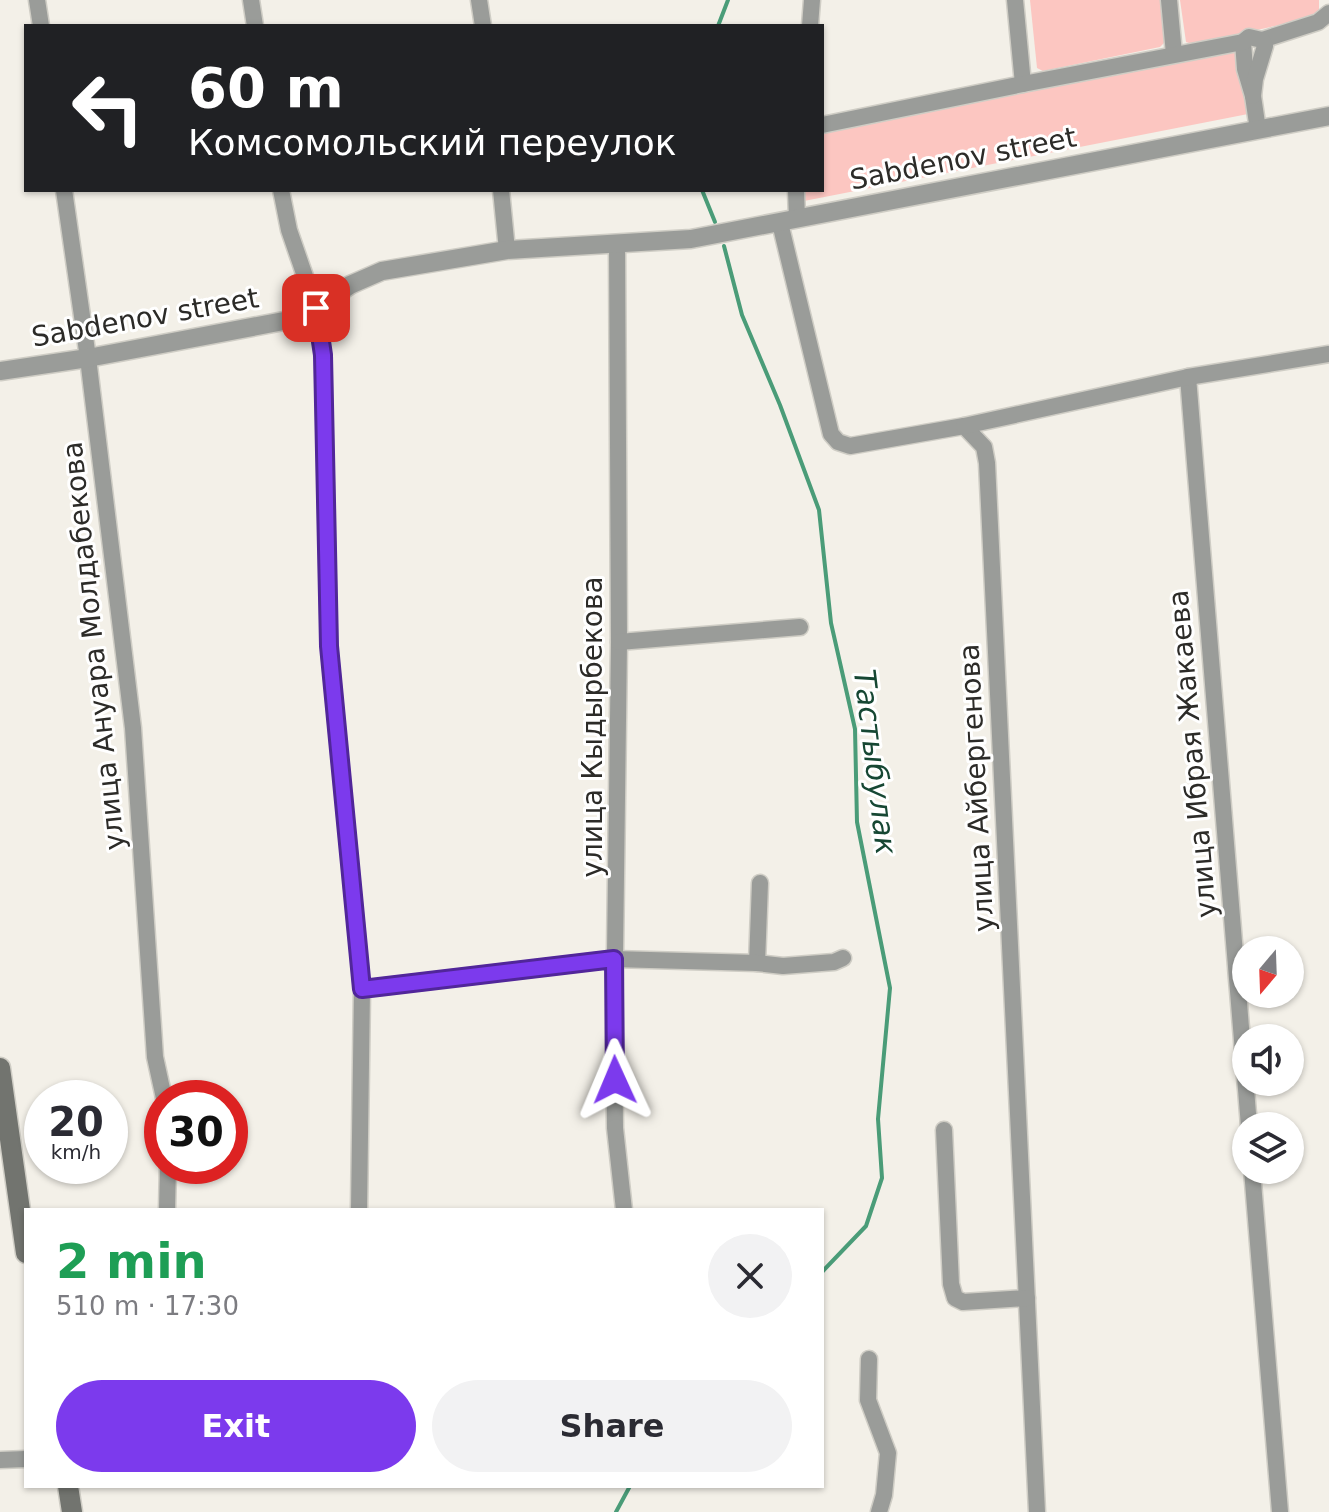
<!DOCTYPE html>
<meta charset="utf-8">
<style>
:root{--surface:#fff;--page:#f2f2f3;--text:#2b2b33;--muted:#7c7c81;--accent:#7c3aed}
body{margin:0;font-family:"DejaVu Sans",sans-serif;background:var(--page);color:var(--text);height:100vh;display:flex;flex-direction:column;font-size:30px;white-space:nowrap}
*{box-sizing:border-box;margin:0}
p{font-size:26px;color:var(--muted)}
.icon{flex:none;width:44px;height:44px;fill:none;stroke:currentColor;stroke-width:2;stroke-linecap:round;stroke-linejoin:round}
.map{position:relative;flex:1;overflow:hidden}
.drawer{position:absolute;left:24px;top:1208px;width:800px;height:280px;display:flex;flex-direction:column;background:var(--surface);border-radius:0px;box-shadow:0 2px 6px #0004}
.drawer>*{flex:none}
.top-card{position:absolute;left:24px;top:24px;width:800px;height:168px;border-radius:0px;box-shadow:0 2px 6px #0004;background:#202124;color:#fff;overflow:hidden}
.needle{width:52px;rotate:199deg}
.controls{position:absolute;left:1232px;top:936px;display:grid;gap:16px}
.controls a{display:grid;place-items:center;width:72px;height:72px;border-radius:50%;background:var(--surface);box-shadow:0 2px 6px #0004;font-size:40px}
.speed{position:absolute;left:24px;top:1080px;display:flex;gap:16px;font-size:40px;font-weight:700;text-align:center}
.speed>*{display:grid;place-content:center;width:104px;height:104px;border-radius:50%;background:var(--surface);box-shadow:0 2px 6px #0004;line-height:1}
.speed small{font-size:20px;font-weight:400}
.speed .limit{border:12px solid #d22;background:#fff;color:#111}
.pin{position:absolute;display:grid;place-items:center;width:68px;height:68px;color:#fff;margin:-34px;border-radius:16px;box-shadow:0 4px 12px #0006}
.me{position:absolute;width:88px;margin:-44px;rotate:359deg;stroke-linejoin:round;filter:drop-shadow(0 0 6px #0008)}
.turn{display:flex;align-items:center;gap:28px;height:168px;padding:0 32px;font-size:36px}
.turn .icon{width:104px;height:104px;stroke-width:2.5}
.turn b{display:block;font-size:56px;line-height:68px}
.round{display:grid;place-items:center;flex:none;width:84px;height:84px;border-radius:42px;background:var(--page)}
.head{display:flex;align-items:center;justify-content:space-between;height:136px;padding:0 32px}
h1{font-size:48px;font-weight:700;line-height:60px;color:#1e9e55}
.cta{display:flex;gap:16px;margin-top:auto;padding:16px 32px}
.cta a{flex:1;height:92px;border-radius:48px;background:var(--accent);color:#fff;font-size:32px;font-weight:700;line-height:92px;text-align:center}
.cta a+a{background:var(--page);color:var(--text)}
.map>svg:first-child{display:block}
</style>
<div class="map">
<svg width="1329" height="1512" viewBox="0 0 1329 1512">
<rect width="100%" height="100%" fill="#f3f0e8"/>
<!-- green -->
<g fill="#fcc6c1">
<polygon points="1030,0 1160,0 1165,42 1160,47 1043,71 1037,68"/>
<polygon points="1180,0 1319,0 1319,10 1312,18 1192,44 1186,42"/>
<polygon points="1228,52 1234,52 1237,56 1248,114 804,201 804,190 822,190 822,132"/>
</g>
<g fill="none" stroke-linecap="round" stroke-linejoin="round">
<!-- stream -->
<g stroke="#4a9c78" stroke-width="4">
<polyline points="718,26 728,0"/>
<polyline points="702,190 715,222"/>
<polyline points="724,246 742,315 780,405 819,510 831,623 855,729 857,822 890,988 878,1119 882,1178 866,1226 822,1272"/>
<polyline points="616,1512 630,1486"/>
</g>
<defs>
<g id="minor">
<polyline points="37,0 41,26"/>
<polyline points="251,0 255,26"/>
<polyline points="479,0 483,26"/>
<polyline points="1015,0 1023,84"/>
<polyline points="1169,0 1174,54"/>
<polyline points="810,26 812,0"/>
<polyline points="1262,40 1318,22 1329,13"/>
<polyline points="1243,42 1245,69 1253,96 1258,130"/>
<polyline points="822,125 1023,84 1243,42 1249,37 1262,40 1265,46 1255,79 1253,96"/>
<polyline points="64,190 88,358 133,728 155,1057 164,1098"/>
<polyline points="281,190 289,230 316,308 323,355 329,646 362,989 359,1210"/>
<polyline points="501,190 507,250"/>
<polyline points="796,190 797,219"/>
<polyline points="780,223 831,434 838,442 850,446 964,426 984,447 987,463 1037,1512"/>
<polyline points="617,243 619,642 614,1032 615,1128 624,1210"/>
<polyline points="1188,377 1249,1126"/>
<polyline points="964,426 1188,377 1329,354"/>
<polyline points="619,642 800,627"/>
<polyline points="757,963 760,883"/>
<polyline points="362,989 614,959 757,963 783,966 834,962 843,958"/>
<polyline points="944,1130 951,1284 955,1298 963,1302 1027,1298"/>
<polyline points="1252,1170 1280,1512"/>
<polyline points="167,1210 168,1166"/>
<polyline points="869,1359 868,1400 888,1453 884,1495 879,1512"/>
<polyline points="0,1460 26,1459"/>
</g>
<polyline id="tertiary" points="0,371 88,358 289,320 316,308 350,285 382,271 507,250 691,239 1329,116"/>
<g id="secondary">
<polyline points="0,1068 26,1253"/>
<polyline points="68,1486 72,1512"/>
</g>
</defs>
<!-- minor casing -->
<use href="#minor" stroke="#cfcdc5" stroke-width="19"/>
<!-- tertiary casing -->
<use href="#tertiary" stroke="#cfcdc5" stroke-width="21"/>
<!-- secondary casing -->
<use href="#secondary" stroke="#cfcdc5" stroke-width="23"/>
<!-- minor -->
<use href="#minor" stroke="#9a9c99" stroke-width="16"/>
<!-- tertiary -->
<use href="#tertiary" stroke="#9a9c99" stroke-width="18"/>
<!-- secondary -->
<use href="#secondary" stroke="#72746f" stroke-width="20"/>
</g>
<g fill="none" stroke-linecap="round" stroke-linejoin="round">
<defs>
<polyline id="route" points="316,308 323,355 329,646 362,989 614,959 615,1080"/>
</defs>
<!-- route casing -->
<use href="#route" stroke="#51269a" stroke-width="20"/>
<!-- route -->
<use href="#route" stroke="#7c3aed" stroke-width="14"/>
</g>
<g text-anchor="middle" stroke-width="6" stroke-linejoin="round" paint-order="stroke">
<!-- street labels -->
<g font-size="28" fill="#2c2b28" stroke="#fff">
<text transform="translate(963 158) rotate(-11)" y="10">Sabdenov street</text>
<text transform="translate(145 317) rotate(-10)" y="10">Sabdenov street</text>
<text transform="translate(93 646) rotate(-96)" y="10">улица Ануара Молдабекова</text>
<text transform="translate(592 727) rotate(-90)" y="10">улица Кыдырбекова</text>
<text transform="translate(1192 754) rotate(-95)" y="10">улица Ибрая Жакаева</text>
<text transform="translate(976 788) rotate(-93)" y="10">улица Айбергенова</text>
</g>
<!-- water labels -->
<g font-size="30" font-style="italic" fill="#164733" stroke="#fff">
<text transform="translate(875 762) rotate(83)" y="10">Тастыбулак</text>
</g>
</g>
</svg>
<div class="controls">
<a><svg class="needle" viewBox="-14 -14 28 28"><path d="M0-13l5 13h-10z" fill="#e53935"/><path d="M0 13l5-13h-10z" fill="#7c7c81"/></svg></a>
<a><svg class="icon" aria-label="sound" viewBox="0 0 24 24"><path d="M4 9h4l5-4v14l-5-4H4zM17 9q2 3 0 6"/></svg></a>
<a><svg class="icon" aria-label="layers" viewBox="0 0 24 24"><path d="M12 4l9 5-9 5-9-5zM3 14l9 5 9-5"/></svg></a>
</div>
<div class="speed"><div>20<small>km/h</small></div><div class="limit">30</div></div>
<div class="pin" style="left:316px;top:308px;background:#d93025"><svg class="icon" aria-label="arrive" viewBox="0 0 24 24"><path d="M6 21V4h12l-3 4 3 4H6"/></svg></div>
<svg class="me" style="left:615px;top:1080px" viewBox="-20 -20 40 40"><path d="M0-17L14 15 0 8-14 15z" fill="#7c3aed" stroke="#fff" stroke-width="4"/></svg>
<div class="top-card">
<div class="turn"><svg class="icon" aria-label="left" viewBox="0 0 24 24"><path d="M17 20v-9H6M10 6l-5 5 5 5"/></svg><div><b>60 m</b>Комсомольский переулок</div></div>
</div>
<section class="drawer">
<div class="head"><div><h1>2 min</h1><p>510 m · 17:30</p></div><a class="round"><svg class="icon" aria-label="close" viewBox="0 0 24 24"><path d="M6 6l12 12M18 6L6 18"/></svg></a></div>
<div class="cta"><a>Exit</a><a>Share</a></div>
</section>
</div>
